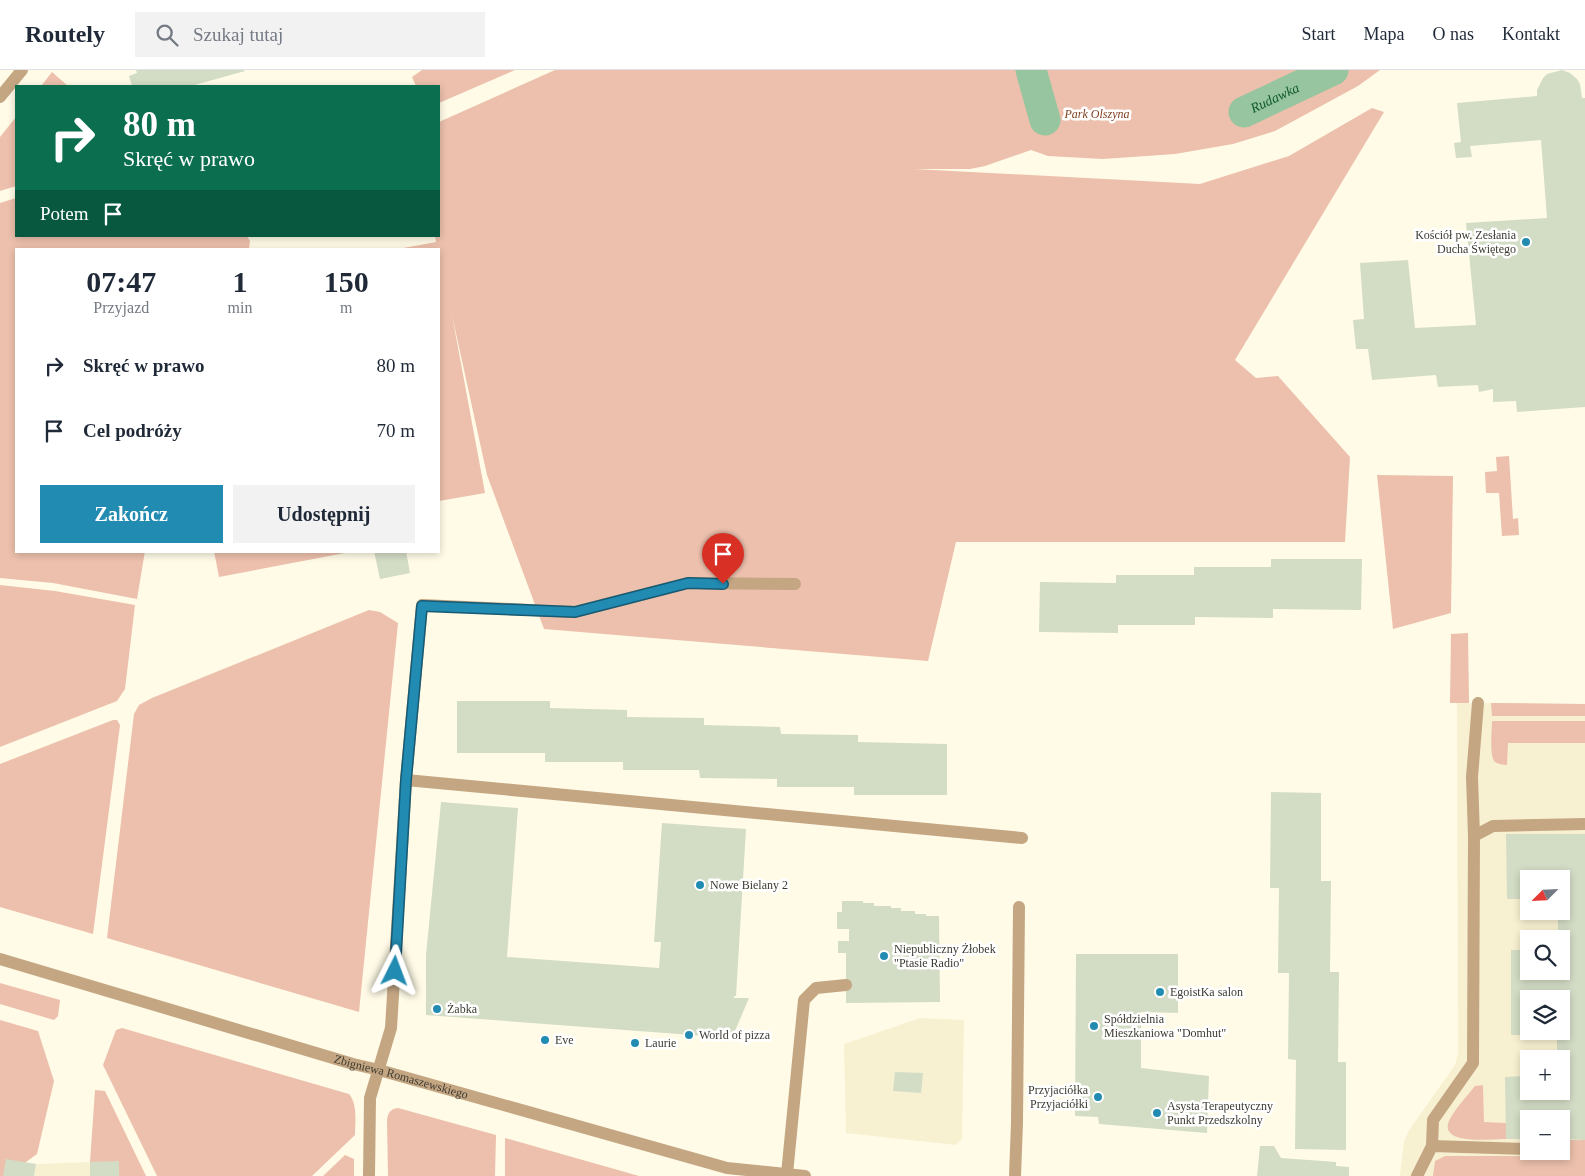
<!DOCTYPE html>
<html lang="pl">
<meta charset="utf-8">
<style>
:root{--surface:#fff;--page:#f2f2f3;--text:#1f2937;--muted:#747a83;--line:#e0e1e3;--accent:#228bb2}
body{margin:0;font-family:Georgia,serif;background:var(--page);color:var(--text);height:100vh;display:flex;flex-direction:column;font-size:19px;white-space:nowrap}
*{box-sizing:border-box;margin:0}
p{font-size:16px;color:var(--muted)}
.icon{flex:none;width:28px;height:28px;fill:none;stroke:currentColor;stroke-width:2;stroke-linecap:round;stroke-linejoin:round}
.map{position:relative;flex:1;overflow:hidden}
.drawer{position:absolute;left:15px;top:178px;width:425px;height:305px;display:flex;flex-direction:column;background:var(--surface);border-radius:0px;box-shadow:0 2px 8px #0003}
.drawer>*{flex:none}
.guide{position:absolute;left:15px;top:15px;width:425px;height:152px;border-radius:0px;box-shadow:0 2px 8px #0003;background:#0b6e4f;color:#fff;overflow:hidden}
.needle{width:32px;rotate:246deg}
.buttons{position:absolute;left:1520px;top:800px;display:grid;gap:10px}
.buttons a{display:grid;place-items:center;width:50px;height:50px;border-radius:0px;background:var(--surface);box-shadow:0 2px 8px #0003;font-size:25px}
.pin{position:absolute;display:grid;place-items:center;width:42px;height:42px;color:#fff;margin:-51px -21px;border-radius:50% 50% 50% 0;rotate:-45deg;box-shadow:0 0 5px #0007}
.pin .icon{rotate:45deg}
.me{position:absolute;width:55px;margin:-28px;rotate:3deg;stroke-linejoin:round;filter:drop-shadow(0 0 4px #0008)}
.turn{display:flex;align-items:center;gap:18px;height:105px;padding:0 25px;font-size:22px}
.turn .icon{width:65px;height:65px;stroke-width:2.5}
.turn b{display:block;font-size:35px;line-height:42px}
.then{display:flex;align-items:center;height:48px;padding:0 25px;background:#0003;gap:10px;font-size:19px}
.eta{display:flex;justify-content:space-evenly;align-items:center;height:85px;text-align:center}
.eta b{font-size:30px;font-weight:700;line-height:35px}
.cta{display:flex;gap:10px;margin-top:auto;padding:10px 25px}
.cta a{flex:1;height:58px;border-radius:0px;background:var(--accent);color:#fff;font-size:20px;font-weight:700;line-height:58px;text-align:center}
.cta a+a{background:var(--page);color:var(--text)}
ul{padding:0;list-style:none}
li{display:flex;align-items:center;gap:15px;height:65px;padding:0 25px}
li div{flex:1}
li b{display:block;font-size:19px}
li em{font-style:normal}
header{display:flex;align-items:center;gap:30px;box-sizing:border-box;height:70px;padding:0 25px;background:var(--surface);border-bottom:1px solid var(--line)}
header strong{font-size:24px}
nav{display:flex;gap:28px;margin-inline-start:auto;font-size:18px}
.search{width:350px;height:45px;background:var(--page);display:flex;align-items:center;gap:12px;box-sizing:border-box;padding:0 18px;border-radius:0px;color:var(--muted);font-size:19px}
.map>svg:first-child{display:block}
</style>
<header>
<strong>Routely</strong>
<div class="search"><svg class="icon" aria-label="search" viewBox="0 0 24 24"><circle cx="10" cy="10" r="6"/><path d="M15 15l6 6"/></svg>Szukaj tutaj</div>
<nav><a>Start</a><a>Mapa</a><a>O nas</a><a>Kontakt</a></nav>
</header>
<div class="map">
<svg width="1585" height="1106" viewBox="0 0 1585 1106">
<rect width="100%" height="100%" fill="#fffbe7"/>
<!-- built -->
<g fill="#f8f1d1" fill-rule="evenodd">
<path d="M 1457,633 L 1585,634 L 1585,1106 L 1400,1106 L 1404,1071 L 1409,1060 L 1455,995 L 1458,983 ZM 1529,809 L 1561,809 L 1561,841 L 1529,841 ZM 1529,869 L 1561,869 L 1561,901 L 1529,901 ZM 1529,929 L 1561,929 L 1561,961 L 1529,961 ZM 1529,989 L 1561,989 L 1561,1021 L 1529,1021 ZM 1529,1049 L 1561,1049 L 1561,1081 L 1529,1081 Z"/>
<polygon points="920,948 964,950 962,1069 956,1075 846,1063 844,974"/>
<polygon points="90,1092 90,1106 34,1106 36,1094"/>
</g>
<!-- green -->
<g fill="#ecc0ac">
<polygon points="422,0 515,0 439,33 439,16 416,16 412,7"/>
<polygon points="555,0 1380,0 1358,16 1275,61 1233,74 1175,84 1103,89 1048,86 1031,80 985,96 970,99 914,99 1200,114 1289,86 1372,38 1384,42 1235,290 1256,308 1278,306 1350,387 1345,472 956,472 928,591 544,559 487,405 452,245 485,423 439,431 439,179 398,179 436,172 435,166 439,166 439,52"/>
<polygon points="52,2 68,16 41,16"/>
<polygon points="16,47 16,116 0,121 0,67"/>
<polygon points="16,128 16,166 247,166 250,171 249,179 16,179 16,481 145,481 137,529 53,513 0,508 0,133"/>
<polygon points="1509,386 1513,449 1518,448 1519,465 1502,466 1499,423 1486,423 1485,402 1497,401 1496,387"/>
<polygon points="1377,405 1453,406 1451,543 1393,559"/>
<polygon points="214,481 344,481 345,483 219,507"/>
<polygon points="0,515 55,521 135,535 125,619 117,631 0,677"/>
<polygon points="369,540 380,542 398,553 359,942 107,868 134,644 139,635 152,628"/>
<polygon points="1468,563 1469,633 1450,633 1451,564"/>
<polygon points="1491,633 1585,634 1585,646 1492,646"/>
<polygon points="113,650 117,650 120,655 93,864 0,837 0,694"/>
<path d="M 1492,651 L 1585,651 L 1585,673 L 1508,673 L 1507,695 C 1503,695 1498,694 1495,692 C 1489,686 1492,660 1492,651 Z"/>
<polygon points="0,913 60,930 58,946 54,950 0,934"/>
<polygon points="0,950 38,961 54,1011 37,1084 26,1092 3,1106 0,1106"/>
<path d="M 122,958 L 349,1024 C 358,1035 355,1052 355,1065 L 312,1106 L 157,1106 L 103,995 L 116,960 Z"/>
<path d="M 1483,1015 L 1484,1052 L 1506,1053 L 1506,1069 C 1493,1069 1443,1075 1448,1054 C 1451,1043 1468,1025 1475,1016 Z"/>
<polygon points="95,1020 105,1021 146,1106 119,1106 119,1092 90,1092"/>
<path d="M 398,1038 L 496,1065 L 495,1106 L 388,1106 L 387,1050 C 388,1043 390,1039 398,1038 Z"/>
<polygon points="505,1068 639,1106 505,1106"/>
<polygon points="1569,1070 1585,1070 1585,1106 1433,1106 1435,1091 1445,1086 1545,1086 1555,1081 1561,1081 1561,1077"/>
<polygon points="345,1085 354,1089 354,1106 323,1106"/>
</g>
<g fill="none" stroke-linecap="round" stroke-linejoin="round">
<!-- canal -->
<g stroke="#96c59f" stroke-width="31">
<polyline points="1031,0 1045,50"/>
<path id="s1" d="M 1244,42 L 1333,0"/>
</g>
</g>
<!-- building -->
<g fill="#d3dcc5" fill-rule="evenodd">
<polygon points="136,0 244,0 245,1 191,16 132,16 129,6 137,3"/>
<polygon points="1562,0 1570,3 1577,9 1580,14 1582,28 1585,28 1585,337 1517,342 1516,331 1493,332 1493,319 1479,322 1478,315 1438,317 1436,305 1372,310 1368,279 1356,279 1353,250 1364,249 1360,193 1408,190 1415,258 1476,255 1466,153 1547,148 1541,70 1470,76 1472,87 1456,88 1454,73 1461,72 1457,33 1537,26 1537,20 1543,8 1547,4"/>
<polygon points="374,481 406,481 410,503 380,509"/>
<polygon points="1271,489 1362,489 1361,540 1273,539 1273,548 1195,547 1195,555 1118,555 1118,563 1039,562 1040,512 1116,513 1116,505 1194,505 1194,497 1271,497"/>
<polygon points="457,631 550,631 550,638 627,640 627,647 704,648 704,655 780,657 781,664 858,665 858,672 947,674 947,725 854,725 854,717 777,717 777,709 700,708 699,700 623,700 623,692 545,692 545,683 457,683"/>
<polygon points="1271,722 1321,723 1321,811 1331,811 1330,902 1339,902 1338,992 1346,992 1346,1080 1295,1079 1296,990 1288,989 1289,903 1278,903 1279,818 1270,818"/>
<polygon points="441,732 518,738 507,887 659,898 661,872 654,872 662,753 746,759 736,926 734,926 734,928 749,928 732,968 426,945 426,885"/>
<path d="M 1506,764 L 1585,764 L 1585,1070 L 1561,1069 L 1561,1049 L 1529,1049 L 1529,1069 L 1506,1069 L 1505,1007 L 1527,1006 L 1529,1021 L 1561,1021 L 1561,1014 L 1567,1014 L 1567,991 L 1557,989 L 1557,965 L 1511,965 L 1511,880 L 1529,880 L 1529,901 L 1561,901 L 1561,869 L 1558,869 L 1558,841 L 1561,841 L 1561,809 L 1529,809 L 1529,829 L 1507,829 ZM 1529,929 L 1561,929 L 1561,961 L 1529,961 Z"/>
<polygon points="842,831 863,831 863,833 874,833 874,836 891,836 891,838 901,838 901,841 915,841 915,844 926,844 926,846 939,846 940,932 846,933 846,883 838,883 838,871 849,871 849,859 837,859 837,842 842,842"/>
<polygon points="1076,884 1178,884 1178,943 1141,942 1141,998 1209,1006 1207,1063 1099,1054 1098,1047 1075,1046"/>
<polygon points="895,1002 923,1003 921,1023 893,1021"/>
<polygon points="1260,1076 1274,1076 1281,1088 1336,1092 1336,1096 1349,1097 1349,1106 1257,1106"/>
<polygon points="6,1089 36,1094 34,1106 3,1106"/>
<polygon points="119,1091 119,1106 90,1106 90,1092"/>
</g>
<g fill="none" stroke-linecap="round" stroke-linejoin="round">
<!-- minor -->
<g stroke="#c4a683" stroke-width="12">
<polyline points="0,27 22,0"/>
<polyline points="406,710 422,535 575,542 688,513 795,514"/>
<polyline points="1474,766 1493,756 1585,754"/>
<path id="s2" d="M 0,889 L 353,994 L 379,1000 L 727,1098 L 805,1106"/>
<polyline points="1432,1076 1433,1050 1473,993 1474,766 1472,707 1478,633"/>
<polyline points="787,1104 804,930 816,918 846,915"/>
<polyline points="369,1106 370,1028 391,958 406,710 1022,768"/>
<polyline points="1015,1106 1017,1053 1019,837"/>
<polyline points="1417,1106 1432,1076 1526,1079"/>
</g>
</g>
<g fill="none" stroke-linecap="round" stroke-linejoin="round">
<defs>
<polyline id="route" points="395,901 406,710 422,536 575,542 688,513 723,514"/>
</defs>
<!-- route casing -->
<use href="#route" stroke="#165a74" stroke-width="12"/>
<!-- route -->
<use href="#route" stroke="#228bb2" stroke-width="9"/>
</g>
<!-- markers -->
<g fill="#228bb2" stroke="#fff" stroke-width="2">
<circle cx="1526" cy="172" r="5"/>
<circle cx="700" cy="815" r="5"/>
<circle cx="884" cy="886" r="5"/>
<circle cx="1160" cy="922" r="5"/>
<circle cx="437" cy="939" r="5"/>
<circle cx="1094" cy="956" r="5"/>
<circle cx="689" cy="965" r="5"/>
<circle cx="545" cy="970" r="5"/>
<circle cx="635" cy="973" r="5"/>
<circle cx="1098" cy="1027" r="5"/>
<circle cx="1157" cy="1043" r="5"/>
</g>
<g text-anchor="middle" stroke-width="5" stroke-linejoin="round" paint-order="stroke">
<!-- park labels -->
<g font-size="12" font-style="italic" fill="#813e1d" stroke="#fff">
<text x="1097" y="48">Park Olszyna</text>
</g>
<!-- poi labels -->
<g font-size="12" fill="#3c3a31" stroke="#fff" text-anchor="start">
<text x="1516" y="169" text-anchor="end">Kościół pw. Zesłania<tspan x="1516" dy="14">Ducha Świętego</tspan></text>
<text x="710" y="819">Nowe Bielany 2</text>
<text x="894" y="883">Niepubliczny Żłobek<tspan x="894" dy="14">"Ptasie Radio"</tspan></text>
<text x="1170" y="926">EgoistKa salon</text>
<text x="447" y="943">Żabka</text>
<text x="1104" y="953">Spółdzielnia<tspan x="1104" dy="14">Mieszkaniowa "Domhut"</tspan></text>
<text x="699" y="969">World of pizza</text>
<text x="555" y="974">Eve</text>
<text x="645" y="977">Laurie</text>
<text x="1088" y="1024" text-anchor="end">Przyjaciółka<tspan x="1088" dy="14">Przyjaciółki</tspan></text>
<text x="1167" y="1040">Asysta Terapeutyczny<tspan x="1167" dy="14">Punkt Przedszkolny</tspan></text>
</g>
<!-- street labels -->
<g font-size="12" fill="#3c3a31" stroke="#fff">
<text dy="4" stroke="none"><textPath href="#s2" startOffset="418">Zbigniewa Romaszewskiego</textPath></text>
</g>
<!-- water labels -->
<g font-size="14" font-style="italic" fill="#10592a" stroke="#fff">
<text dy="5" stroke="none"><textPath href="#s1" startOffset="34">Rudawka</textPath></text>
</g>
</g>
</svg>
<div class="buttons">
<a><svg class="needle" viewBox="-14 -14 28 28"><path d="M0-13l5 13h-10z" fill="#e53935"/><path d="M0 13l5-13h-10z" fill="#747a83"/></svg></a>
<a><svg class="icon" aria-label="search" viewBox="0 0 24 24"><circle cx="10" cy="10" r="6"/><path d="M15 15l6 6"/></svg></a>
<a><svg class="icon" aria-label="layers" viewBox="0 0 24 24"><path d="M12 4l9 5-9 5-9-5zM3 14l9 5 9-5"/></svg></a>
<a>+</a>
<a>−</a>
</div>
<div class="pin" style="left:723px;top:514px;background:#d93025"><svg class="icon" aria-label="arrive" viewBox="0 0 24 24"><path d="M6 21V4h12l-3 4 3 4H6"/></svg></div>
<svg class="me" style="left:395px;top:901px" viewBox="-20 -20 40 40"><path d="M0-17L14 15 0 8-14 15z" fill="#228bb2" stroke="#fff" stroke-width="4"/></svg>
<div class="guide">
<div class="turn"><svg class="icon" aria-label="right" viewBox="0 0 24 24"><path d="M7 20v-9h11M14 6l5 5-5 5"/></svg><div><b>80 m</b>Skręć w prawo</div></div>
<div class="then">Potem<svg class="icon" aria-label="arrive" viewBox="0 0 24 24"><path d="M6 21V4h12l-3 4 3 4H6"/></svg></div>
</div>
<section class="drawer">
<div class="eta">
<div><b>07:47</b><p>Przyjazd</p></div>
<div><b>1</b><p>min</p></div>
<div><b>150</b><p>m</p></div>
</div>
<ul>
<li><svg class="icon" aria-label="right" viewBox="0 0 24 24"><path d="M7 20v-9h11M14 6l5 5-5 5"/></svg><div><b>Skręć w prawo</b></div><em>80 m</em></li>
<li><svg class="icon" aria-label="arrive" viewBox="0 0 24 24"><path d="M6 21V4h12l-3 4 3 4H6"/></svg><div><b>Cel podróży</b></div><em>70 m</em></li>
</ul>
<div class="cta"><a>Zakończ</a><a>Udostępnij</a></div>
</section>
</div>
